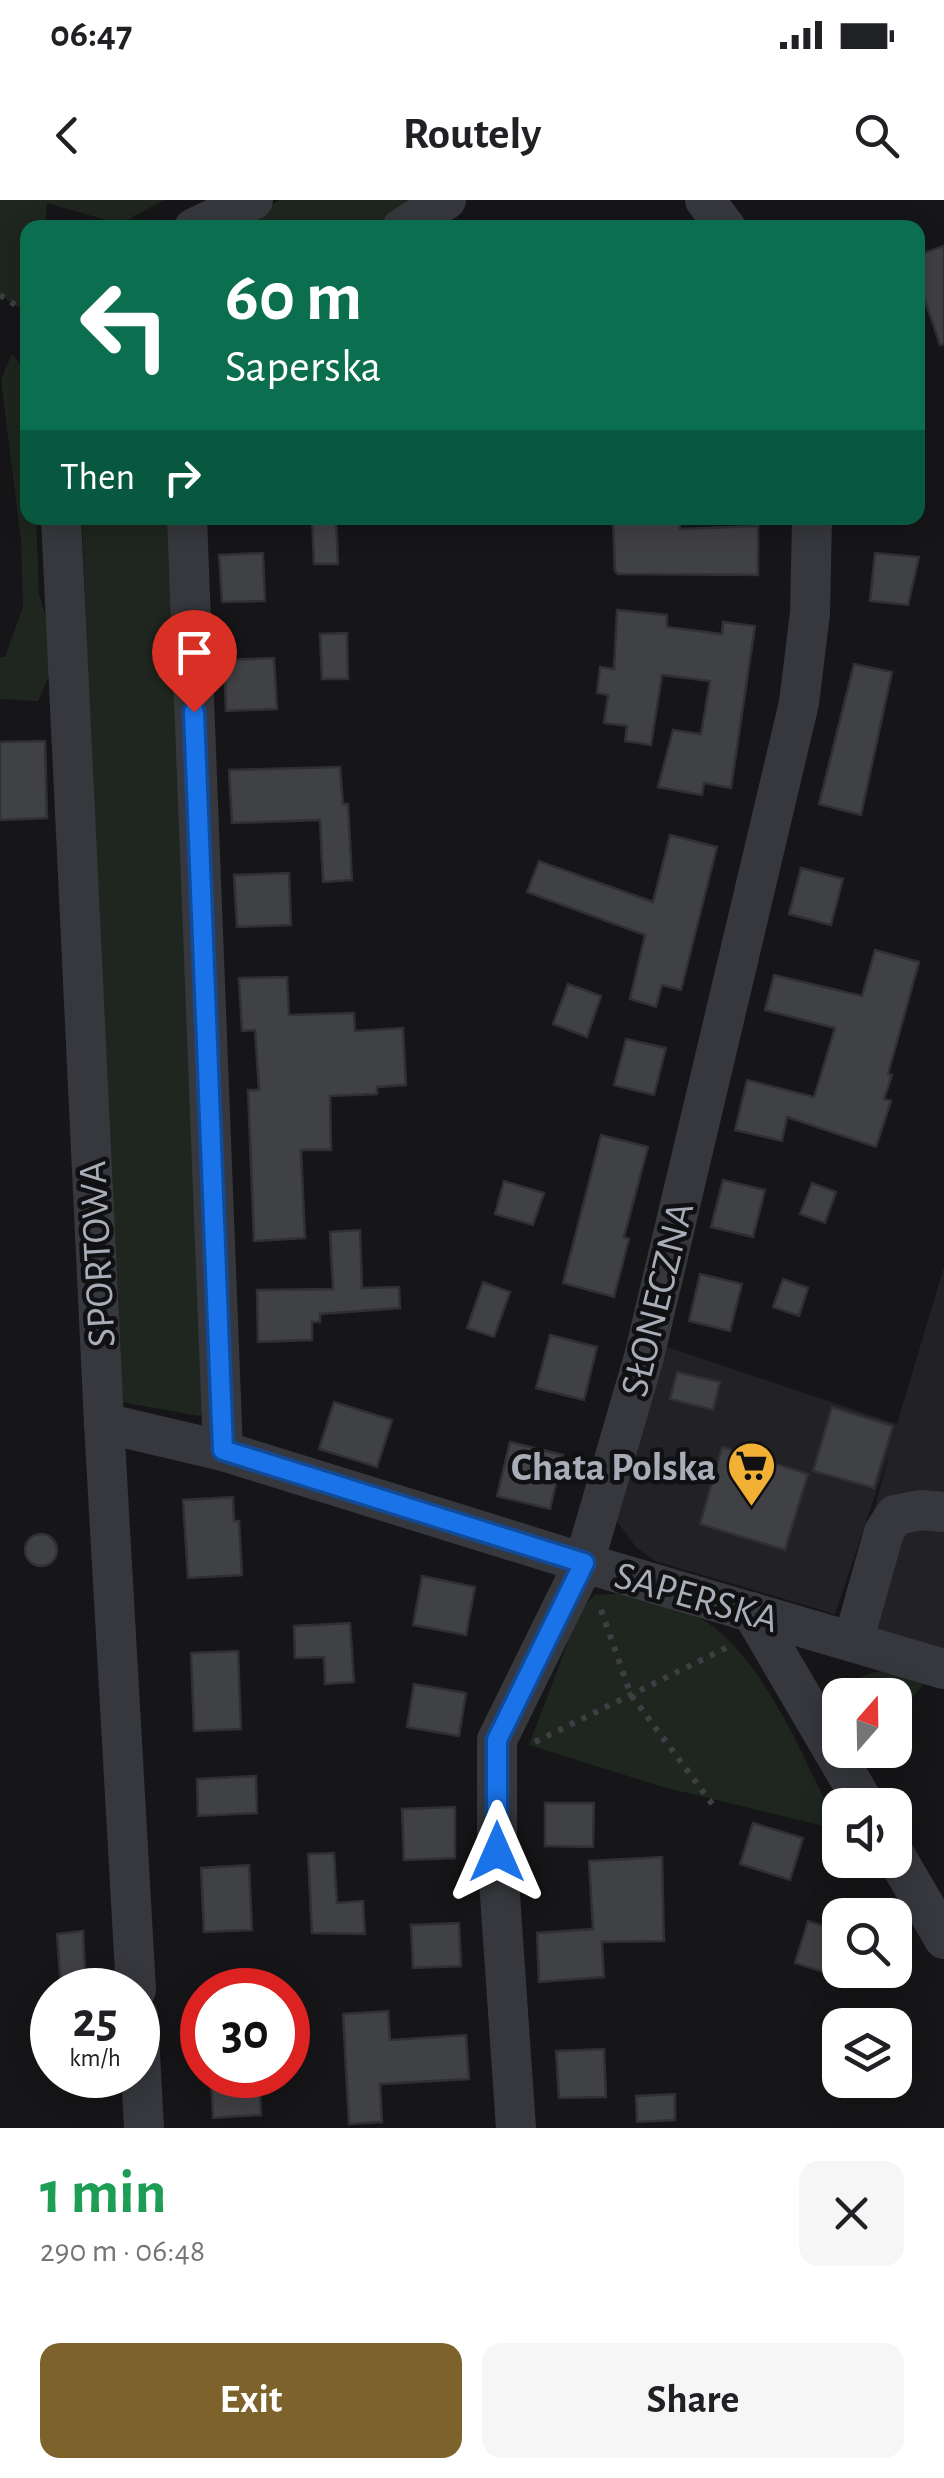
<!DOCTYPE html>
<meta charset="utf-8">
<style>
:root{--surface:#fff;--page:#f6f6f6;--text:#202124;--muted:#757577;--accent:#7e622b}
body{margin:0;font-family:"Alegreya Sans",sans-serif;background:var(--page);color:var(--text);height:100vh;display:flex;flex-direction:column;font-size:38px;white-space:nowrap}
*{box-sizing:border-box;margin:0}
p{font-size:32px;color:var(--muted)}
.icon{flex:none;width:55px;height:55px;fill:none;stroke:currentColor;stroke-width:2;stroke-linecap:round;stroke-linejoin:round}
.map{position:relative;height:1928px;overflow:hidden}
.details{display:flex;flex-direction:column;background:var(--surface);flex:1}
.details>*{flex:none}
.hud{position:absolute;left:20px;top:20px;width:905px;height:305px;border-radius:20px;box-shadow:0 5px 25px #0003;background:#0b6e4f;color:#fff;overflow:hidden}
.needle{width:65px;rotate:20deg}
.fabs{position:absolute;left:822px;top:1478px;display:grid;gap:20px}
.fabs a{display:grid;place-items:center;width:90px;height:90px;border-radius:20px;background:var(--surface);box-shadow:0 5px 25px #0003;font-size:50px}
.speed{position:absolute;left:30px;top:1768px;display:flex;gap:20px;font-size:50px;font-weight:700;text-align:center}
.speed>*{display:grid;place-content:center;width:130px;height:130px;border-radius:50%;background:var(--surface);box-shadow:0 5px 25px #0003;line-height:1}
.speed small{font-size:25px;font-weight:400}
.speed .limit{border:15px solid #d22;background:#fff;color:#111}
.pin{position:absolute;display:grid;place-items:center;width:85px;height:85px;color:#fff;margin:-102px -42px;border-radius:50% 50% 50% 0;rotate:-45deg;box-shadow:0 0 10px #0007}
.pin .icon{rotate:45deg}
.me{position:absolute;width:110px;margin:-55px;rotate:0deg;stroke-linejoin:round;filter:drop-shadow(0 0 8px #0008)}
.turn{display:flex;align-items:center;gap:35px;height:210px;padding:0 40px;font-size:45px}
.turn .icon{width:130px;height:130px;stroke-width:2.5}
.turn b{display:block;font-size:70px;line-height:85px}
.then{display:flex;align-items:center;height:95px;padding:0 40px;background:#0003;gap:20px;font-size:38px}
.round{display:grid;place-items:center;flex:none;width:105px;height:105px;border-radius:20px;background:var(--page)}
.overview{display:flex;align-items:center;justify-content:space-between;height:170px;padding:0 40px}
h1{font-size:60px;font-weight:600;line-height:75px;color:#1e9e55}
.primary-button{display:flex;gap:20px;margin-top:auto;padding:20px 40px}
.primary-button a{flex:1;height:115px;border-radius:20px;background:var(--accent);color:#fff;font-size:40px;font-weight:600;line-height:115px;text-align:center}
.primary-button a+a{background:var(--page);color:var(--text)}
.status{display:flex;justify-content:space-between;align-items:center;height:70px;padding:0 50px;background:var(--surface);direction:ltr}
.status svg{height:28px;fill:currentColor}
header{display:flex;justify-content:space-between;align-items:center;height:130px;padding:0 40px;background:var(--surface);font-size:45px;font-weight:600}
.map>svg:first-child{display:block}
</style>
<div class="status"><b>06:47</b><svg viewBox="0 0 49 12"><path d="M0 12V9h3v3zM5 12V6h3v6zM10 12V3h3v9zM15 12V0h3v12zM26 1h20v11H26zM47 4h2v5h-2z"/></svg></div>
<header><svg class="icon" aria-label="back" viewBox="0 0 24 24"><path d="M15 5l-7 7 7 7"/></svg>Routely<svg class="icon" aria-label="search" viewBox="0 0 24 24"><circle cx="10" cy="10" r="6"/><path d="M15 15l6 6"/></svg></header>
<div class="map">
<svg width="944" height="1928" viewBox="0 0 944 1928">
<rect width="100%" height="100%" fill="#161618"/>
<!-- built -->
<polygon fill="#222225" points="944,1067 944,1469 840,1438 890,1251 835,1414 655,1361 636,1347 616,1320 661,1145 897,1224"/>
<!-- green -->
<g fill="#1e261f">
<polygon points="0,0 164,0 120,24 47,3 45,27 28,28 27,113 0,95"/>
<polygon points="280,0 430,0 380,27 227,28"/>
<polygon points="12,154 27,172 28,318 36,318 39,394 57,457 38,501 0,499 0,457 5,457 23,407 21,340 1,180"/>
<polygon points="82,318 176,318 209,1205 200,1216 121,1202 114,1157"/>
<path d="M 630,1393 C 660,1403 697,1411 721,1433 C 775,1482 806,1565 840,1630 L 663,1587 L 529,1545 L 580,1410 L 595,1395 Z"/>
<path d="M 937,1467 L 895,1519 L 895,1495 L 842,1495 C 859,1464 905,1470 937,1467 Z"/>
</g>
<!-- building -->
<g fill="#404145" stroke="#303034" stroke-width="2.5">
<polygon points="944,46 944,144 940,145 918,80 918,55"/>
<polygon points="312,318 336,318 338,364 314,364"/>
<polygon points="613,318 680,318 680,329 758,326 758,375 618,374 615,371"/>
<polygon points="263,353 265,401 222,402 219,355"/>
<polygon points="875,353 919,357 908,405 870,401"/>
<polygon points="617,410 667,415 667,427 722,434 723,422 755,426 731,588 704,583 702,595 658,587 673,530 701,534 710,481 662,475 651,545 625,541 627,526 604,523 608,495 597,493 600,467 614,469"/>
<polygon points="347,433 348,479 322,479 320,434"/>
<polygon points="274,458 277,509 226,511 224,460"/>
<polygon points="854,464 892,472 861,615 819,604"/>
<polygon points="45,541 47,618 0,620 0,542"/>
<polygon points="340,567 343,604 348,604 352,680 323,682 320,620 232,623 229,570"/>
<polygon points="670,635 717,647 681,790 662,785 656,807 630,799 645,735 527,692 539,661 653,702"/>
<polygon points="801,668 843,679 831,725 789,714"/>
<polygon points="289,673 291,725 237,727 234,675"/>
<polygon points="875,750 919,762 888,874 892,875 884,899 891,901 876,947 787,917 782,941 735,930 747,880 814,897 835,828 765,810 774,775 862,796"/>
<polygon points="287,777 289,815 354,813 355,831 403,828 406,885 377,887 377,894 330,896 331,950 301,950 305,1038 254,1041 248,890 259,890 255,830 242,831 239,778"/>
<polygon points="568,784 601,796 587,837 553,824"/>
<polygon points="626,839 666,848 654,895 614,885"/>
<polygon points="601,935 648,947 624,1037 629,1039 614,1097 563,1083"/>
<polygon points="723,980 765,990 753,1037 711,1027"/>
<polygon points="504,981 544,993 533,1025 495,1014"/>
<polygon points="812,983 836,992 825,1023 800,1014"/>
<polygon points="360,1030 362,1088 399,1087 400,1108 320,1114 320,1122 312,1122 312,1140 258,1142 257,1090 333,1089 330,1032"/>
<polygon points="700,1074 742,1084 730,1131 689,1121"/>
<polygon points="783,1079 808,1088 799,1116 773,1107"/>
<polygon points="483,1082 510,1092 494,1137 467,1128"/>
<polygon points="550,1135 597,1147 584,1200 536,1188"/>
<polygon points="677,1172 720,1182 713,1210 670,1199"/>
<polygon points="334,1202 392,1220 377,1267 319,1249"/>
<polygon points="832,1207 893,1226 874,1288 813,1271"/>
<polygon points="510,1242 563,1255 550,1309 497,1296"/>
<polygon points="722,1247 808,1274 785,1350 700,1324"/>
<polygon points="233,1297 234,1321 239,1321 242,1375 188,1378 183,1300"/>
<circle cx="41" cy="1350" r="16"/>
<polygon points="422,1376 475,1387 466,1435 413,1425"/>
<polygon points="350,1423 354,1482 325,1484 324,1457 295,1458 294,1426"/>
<polygon points="238,1451 241,1529 194,1531 191,1453"/>
<polygon points="414,1484 466,1493 459,1536 407,1527"/>
<polygon points="256,1576 257,1613 198,1616 197,1579"/>
<polygon points="545,1603 594,1603 593,1647 545,1646"/>
<polygon points="455,1607 455,1658 404,1660 402,1609"/>
<polygon points="753,1623 803,1638 790,1680 740,1664"/>
<polygon points="334,1653 337,1703 363,1701 365,1734 312,1733 308,1654"/>
<polygon points="662,1657 664,1741 602,1742 604,1777 539,1782 537,1733 593,1729 589,1661"/>
<polygon points="249,1665 252,1730 204,1732 201,1668"/>
<polygon points="808,1721 840,1731 840,1777 795,1763"/>
<polygon points="459,1723 461,1766 413,1768 411,1725"/>
<polygon points="83,1731 86,1790 61,1790 57,1734"/>
<polygon points="388,1811 390,1840 466,1835 469,1879 380,1884 382,1922 349,1924 343,1814"/>
<polygon points="604,1849 606,1897 559,1898 556,1851"/>
<polygon points="211,1875 259,1875 261,1915 213,1918"/>
<polygon points="675,1894 675,1920 637,1922 636,1896"/>
</g>
<g fill="none" stroke-linecap="round" stroke-linejoin="round">
<!-- path -->
<g stroke="#3d3f44" stroke-width="6" stroke-dasharray="5 8" stroke-linecap="butt">
<polyline points="0,95 28,113"/>
<polyline points="601,1410 631,1495 713,1605"/>
<polyline points="535,1542 732,1445"/>
</g>
<!-- minor -->
<g stroke="#37383d" stroke-width="40">
<polyline points="705,0 726,28"/>
<polyline points="194,28 253,0"/>
<polyline points="402,28 446,0"/>
<polyline points="61,318 104,1223 136,1790"/>
<polyline points="187,318 223,1251"/>
<polyline points="104,1223 223,1251 584,1363 944,1469"/>
<polyline points="752,1412 865,1605"/>
<polyline points="853,1442 884,1332 895,1315 921,1310 944,1312"/>
<polyline points="895,1655 944,1739"/>
<polyline points="138,1816 144,1928"/>
<polyline points="516,1928 497,1652 497,1540 584,1363 644,1157 799,503 810,413 812,318"/>
</g>
</g>
<g fill="none" stroke-linecap="round" stroke-linejoin="round">
<defs>
<polyline id="route" points="194,512 223,1250 584,1363 497,1540 497,1652"/>
</defs>
<!-- route casing -->
<use href="#route" stroke="#114b97" stroke-width="25"/>
<!-- route -->
<use href="#route" stroke="#1a73e8" stroke-width="18"/>
</g>
<!-- icons -->
<defs>
<symbol id="supermarket-pin" viewBox="-11 -11 22 30"><path d="M0 17L-7.5 6A9.5 9.5 0 1 1 7.5 6Z" fill="#f2b134" stroke="#111113"/><path d="M-6-5.5h2.5l.6 2H6L4.5 2H-2.5L-4.4-4H-6ZM-1.5 3.2a1.3 1.3 0 1 0 .1 0ZM3 3.2a1.3 1.3 0 1 0 .1 0Z" fill="#111"/></symbol>
</defs>
<g fill-rule="evenodd">
<use href="#supermarket-pin" x="724" y="1238" width="55" height="75"/>
</g>
<g text-anchor="middle" stroke-width="9" stroke-linejoin="round" paint-order="stroke">
<!-- street labels -->
<g font-size="40" fill="#a8adb8" stroke="#111113">
<text transform="translate(96 1054) rotate(-93)" y="14">SPORTOWA</text>
<text transform="translate(656 1099) rotate(-76)" y="14">SŁONECZNA</text>
<text transform="translate(697 1396) rotate(16)" y="14">SAPERSKA</text>
</g>
<!-- poi labels -->
<g font-size="40" font-weight="bold" fill="#a8adb8" stroke="#111113" text-anchor="end">
<text x="716" y="1280">Chata Polska</text>
</g>
</g>
</svg>
<div class="fabs">
<a><svg class="needle" viewBox="-14 -14 28 28"><path d="M0-13l5 13h-10z" fill="#e53935"/><path d="M0 13l5-13h-10z" fill="#757577"/></svg></a>
<a><svg class="icon" aria-label="sound" viewBox="0 0 24 24"><path d="M4 9h4l5-4v14l-5-4H4zM17 9q2 3 0 6"/></svg></a>
<a><svg class="icon" aria-label="search" viewBox="0 0 24 24"><circle cx="10" cy="10" r="6"/><path d="M15 15l6 6"/></svg></a>
<a><svg class="icon" aria-label="layers" viewBox="0 0 24 24"><path d="M12 4l9 5-9 5-9-5zM3 14l9 5 9-5"/></svg></a>
</div>
<div class="speed"><div>25<small>km/h</small></div><div class="limit">30</div></div>
<div class="pin" style="left:194px;top:512px;background:#d93025"><svg class="icon" aria-label="arrive" viewBox="0 0 24 24"><path d="M6 21V4h12l-3 4 3 4H6"/></svg></div>
<svg class="me" style="left:497px;top:1652px" viewBox="-20 -20 40 40"><path d="M0-17L14 15 0 8-14 15z" fill="#1a73e8" stroke="#fff" stroke-width="4"/></svg>
<div class="hud">
<div class="turn"><svg class="icon" aria-label="left" viewBox="0 0 24 24"><path d="M17 20v-9H6M10 6l-5 5 5 5"/></svg><div><b>60 m</b>Saperska</div></div>
<div class="then">Then<svg class="icon" aria-label="right" viewBox="0 0 24 24"><path d="M7 20v-9h11M14 6l5 5-5 5"/></svg></div>
</div>
</div>
<section class="details">
<div class="overview"><div><h1>1 min</h1><p>290 m · 06:48</p></div><a class="round"><svg class="icon" aria-label="close" viewBox="0 0 24 24"><path d="M6 6l12 12M18 6L6 18"/></svg></a></div>
<div class="primary-button"><a>Exit</a><a>Share</a></div>
</section>
